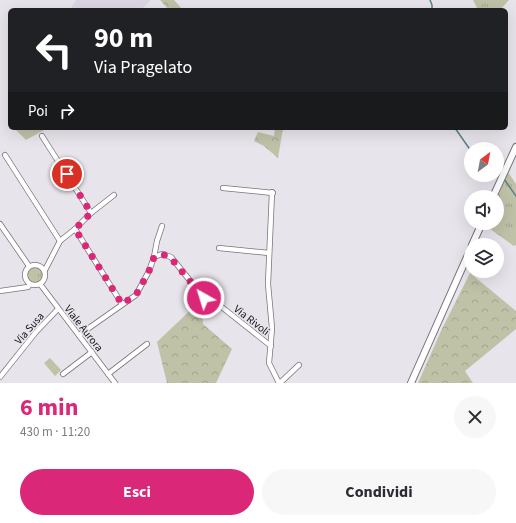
<!DOCTYPE html>
<html lang="it">
<meta charset="utf-8">
<style>
:root{--surface:#fff;--page:#f7f7f7;--text:#2b2b33;--muted:#7c7c81;--accent:#db2777}
body{margin:0;font-family:"Source Sans 3",sans-serif;background:var(--page);color:var(--text);height:100vh;display:flex;flex-direction:column;font-size:15px;white-space:nowrap}
*{box-sizing:border-box;margin:0}
p{font-size:13px;color:var(--muted)}
.icon{flex:none;width:22px;height:22px;fill:none;stroke:currentColor;stroke-width:2;stroke-linecap:round;stroke-linejoin:round}
.map{position:relative;height:383px;overflow:hidden}
.drawer{display:flex;flex-direction:column;background:var(--surface);flex:1}
.drawer>*{flex:none}
.hud{position:absolute;left:8px;top:8px;width:500px;height:122px;border-radius:6px;box-shadow:0 4px 16px #0002;background:#202124;color:#fff;overflow:hidden}
.needle{width:26px;rotate:32deg}
.tools{position:absolute;left:464px;top:142px;display:grid;gap:8px}
.tools a{display:grid;place-items:center;width:40px;height:40px;border-radius:50%;background:var(--surface);box-shadow:0 4px 16px #0002;font-size:20px}
.pin{position:absolute;display:grid;place-items:center;width:34px;height:34px;color:#fff;margin:-17px;border:2px solid #fff;border-radius:50%;box-shadow:0 1px 4px #0007}
.me{position:absolute;width:44px;margin:-22px;rotate:321deg;stroke-linejoin:round;filter:drop-shadow(0 0 3px #0008)}
.turn{display:flex;align-items:center;gap:14px;height:84px;padding:0 20px;font-size:18px}
.turn .icon{width:52px;height:52px;stroke-width:2.5}
.turn b{display:block;font-size:28px;line-height:34px}
.then{display:flex;align-items:center;height:38px;padding:0 20px;background:#0003;gap:8px;font-size:15px}
.round{display:grid;place-items:center;flex:none;width:42px;height:42px;border-radius:21px;background:var(--page)}
.head{display:flex;align-items:center;justify-content:space-between;height:68px;padding:0 20px}
h1{font-size:24px;font-weight:700;line-height:30px;color:var(--accent)}
.action{display:flex;gap:8px;margin-top:auto;padding:8px 20px}
.action a{flex:1;height:46px;border-radius:24px;background:var(--accent);color:#fff;font-size:16px;font-weight:700;line-height:46px;text-align:center}
.action a+a{background:var(--page);color:var(--text)}
.map>svg:first-child{display:block}
</style>
<div class="map">
<svg width="516" height="383" viewBox="0 0 516 383">
<defs>
<pattern id="grass-tufts" width="24" height="20" patternUnits="userSpaceOnUse"><rect width="24" height="20" fill="#bfc2a7"/><path d="M3 7l-1-3M5 7V3M7 7l1-3M15 17l-1-3M17 17v-4M19 17l1-3" fill="none" stroke="#a3a68f"/></pattern>
<pattern id="forest-crowns" width="20" height="18" patternUnits="userSpaceOnUse"><rect width="20" height="18" fill="#bfc2a7"/><path d="M2 6a3 3 0 1 1 6 0M12 15a3 3 0 1 1 6 0" fill="none" stroke="#a3a68f"/></pattern>
</defs>
<rect width="100%" height="100%" fill="#e7e4eb"/>
<!-- built -->
<polygon fill="#dcd5e3" points="76,0 151,0 141,10 70,10"/>
<!-- grass -->
<g fill="url(#grass-tufts)">
<polygon points="473,0 509,0 500,10 478,10"/>
<polygon points="14,128 39,128 46,129 26,140"/>
<polygon points="508,172 516,184 516,245 514,246 486,226 487,223 497,223 497,199"/>
<circle cx="35" cy="275" r="8"/>
</g>
<!-- forest -->
<g fill="url(#forest-crowns)">
<polygon points="160,0 174,0 183,10 169,10"/>
<polygon points="275,128 283,128 278,158 264,146 254,141 258,132 274,136"/>
<polygon points="470,273 516,311 516,329 465,371 473,383 418,383 441,331"/>
<polygon points="201,300 203,324 232,349 216,383 167,383 157,342"/>
</g>
<!-- garden -->
<polygon fill="#bfc2a7" points="50,358 61,370 55,376 44,363"/>
<g fill="none" stroke-linecap="round" stroke-linejoin="round">
<!-- stream -->
<g stroke="#5e8187" stroke-width="1.5">
<polyline points="430,0 432,5 432,10"/>
<polyline points="455,128 471,151"/>
<polyline points="504,179 516,196"/>
</g>
<defs>
<g id="minor">
<polyline points="42,136 91,213 75,229 60,241 45,270"/>
<polyline points="5,155 60,241"/>
<polyline points="223,188 273,193"/>
<polyline points="272,192 268,284 272,328 269,363 279,383"/>
<polyline points="91,213 114,195"/>
<polyline points="0,224 29,266"/>
<polyline points="75,229 122,304"/>
<polyline points="219,248 269,253"/>
<polyline points="154,257 157,241 162,226"/>
<circle cx="35" cy="275" r="10"/>
<polyline points="40,284 115,383"/>
<polyline points="0,291 28,287 30,284"/>
<polyline points="223,308 271,346"/>
<polyline points="79,335 136,295 149,271 154,257 162,254 171,257 204,298"/>
<polyline points="63,374 92,352"/>
<polyline points="108,374 147,344"/>
<polyline points="0,377 36,332 58,309"/>
<polyline points="280,383 299,365"/>
</g>
<g id="secondary">
<polyline points="493,197 516,147"/>
<polyline points="472,245 482,223"/>
<polyline points="411,383 471,248"/>
</g>
</defs>
<!-- minor casing -->
<use href="#minor" stroke="#77747a" stroke-width="6"/>
<!-- secondary casing -->
<use href="#secondary" stroke="#77747a" stroke-width="8"/>
<!-- minor -->
<use href="#minor" stroke="#fff" stroke-width="4.5"/>
<!-- secondary -->
<use href="#secondary" stroke="#fff" stroke-width="6"/>
</g>
<g fill="none" stroke-linecap="round" stroke-linejoin="round">
<!-- route -->
<polyline stroke="#db2777" stroke-width="7" stroke-dasharray="0 12.6" points="67,174 91,213 75,229 122,304 136,295 149,271 154,257 162,254 170,257 204,298"/>
</g>
<g text-anchor="middle" stroke-width="3.5" stroke-linejoin="round" paint-order="stroke">
<!-- street labels -->
<g font-size="11" fill="#111012" stroke="#e7e4eb">
<text transform="translate(252 320) rotate(38)" y="4">Via Rivoli</text>
<text transform="translate(29 328) rotate(-49)" y="4">Via Susa</text>
<text transform="translate(84 328) rotate(52)" y="4">Viale Aurora</text>
</g>
</g>
</svg>
<div class="tools">
<a><svg class="needle" viewBox="-14 -14 28 28"><path d="M0-13l5 13h-10z" fill="#e53935"/><path d="M0 13l5-13h-10z" fill="#7c7c81"/></svg></a>
<a><svg class="icon" aria-label="sound" viewBox="0 0 24 24"><path d="M4 9h4l5-4v14l-5-4H4zM17 9q2 3 0 6"/></svg></a>
<a><svg class="icon" aria-label="layers" viewBox="0 0 24 24"><path d="M12 4l9 5-9 5-9-5zM3 14l9 5 9-5"/></svg></a>
</div>
<div class="pin" style="left:67px;top:174px;background:#d93025"><svg class="icon" aria-label="arrive" viewBox="0 0 24 24"><path d="M6 21V4h12l-3 4 3 4H6"/></svg></div>
<svg class="me" style="left:204px;top:298px" viewBox="-20 -20 40 40"><circle r="17" fill="#db2777" stroke="#fff" stroke-width="3"/><path d="M0-11L8 9 0 5-8 9z" fill="#fff"/></svg>
<div class="hud">
<div class="turn"><svg class="icon" aria-label="left" viewBox="0 0 24 24"><path d="M17 20v-9H6M10 6l-5 5 5 5"/></svg><div><b>90 m</b>Via Pragelato</div></div>
<div class="then">Poi<svg class="icon" aria-label="right" viewBox="0 0 24 24"><path d="M7 20v-9h11M14 6l5 5-5 5"/></svg></div>
</div>
</div>
<section class="drawer">
<div class="head"><div><h1>6 min</h1><p>430 m · 11:20</p></div><a class="round"><svg class="icon" aria-label="close" viewBox="0 0 24 24"><path d="M6 6l12 12M18 6L6 18"/></svg></a></div>
<div class="action"><a>Esci</a><a>Condividi</a></div>
</section>
